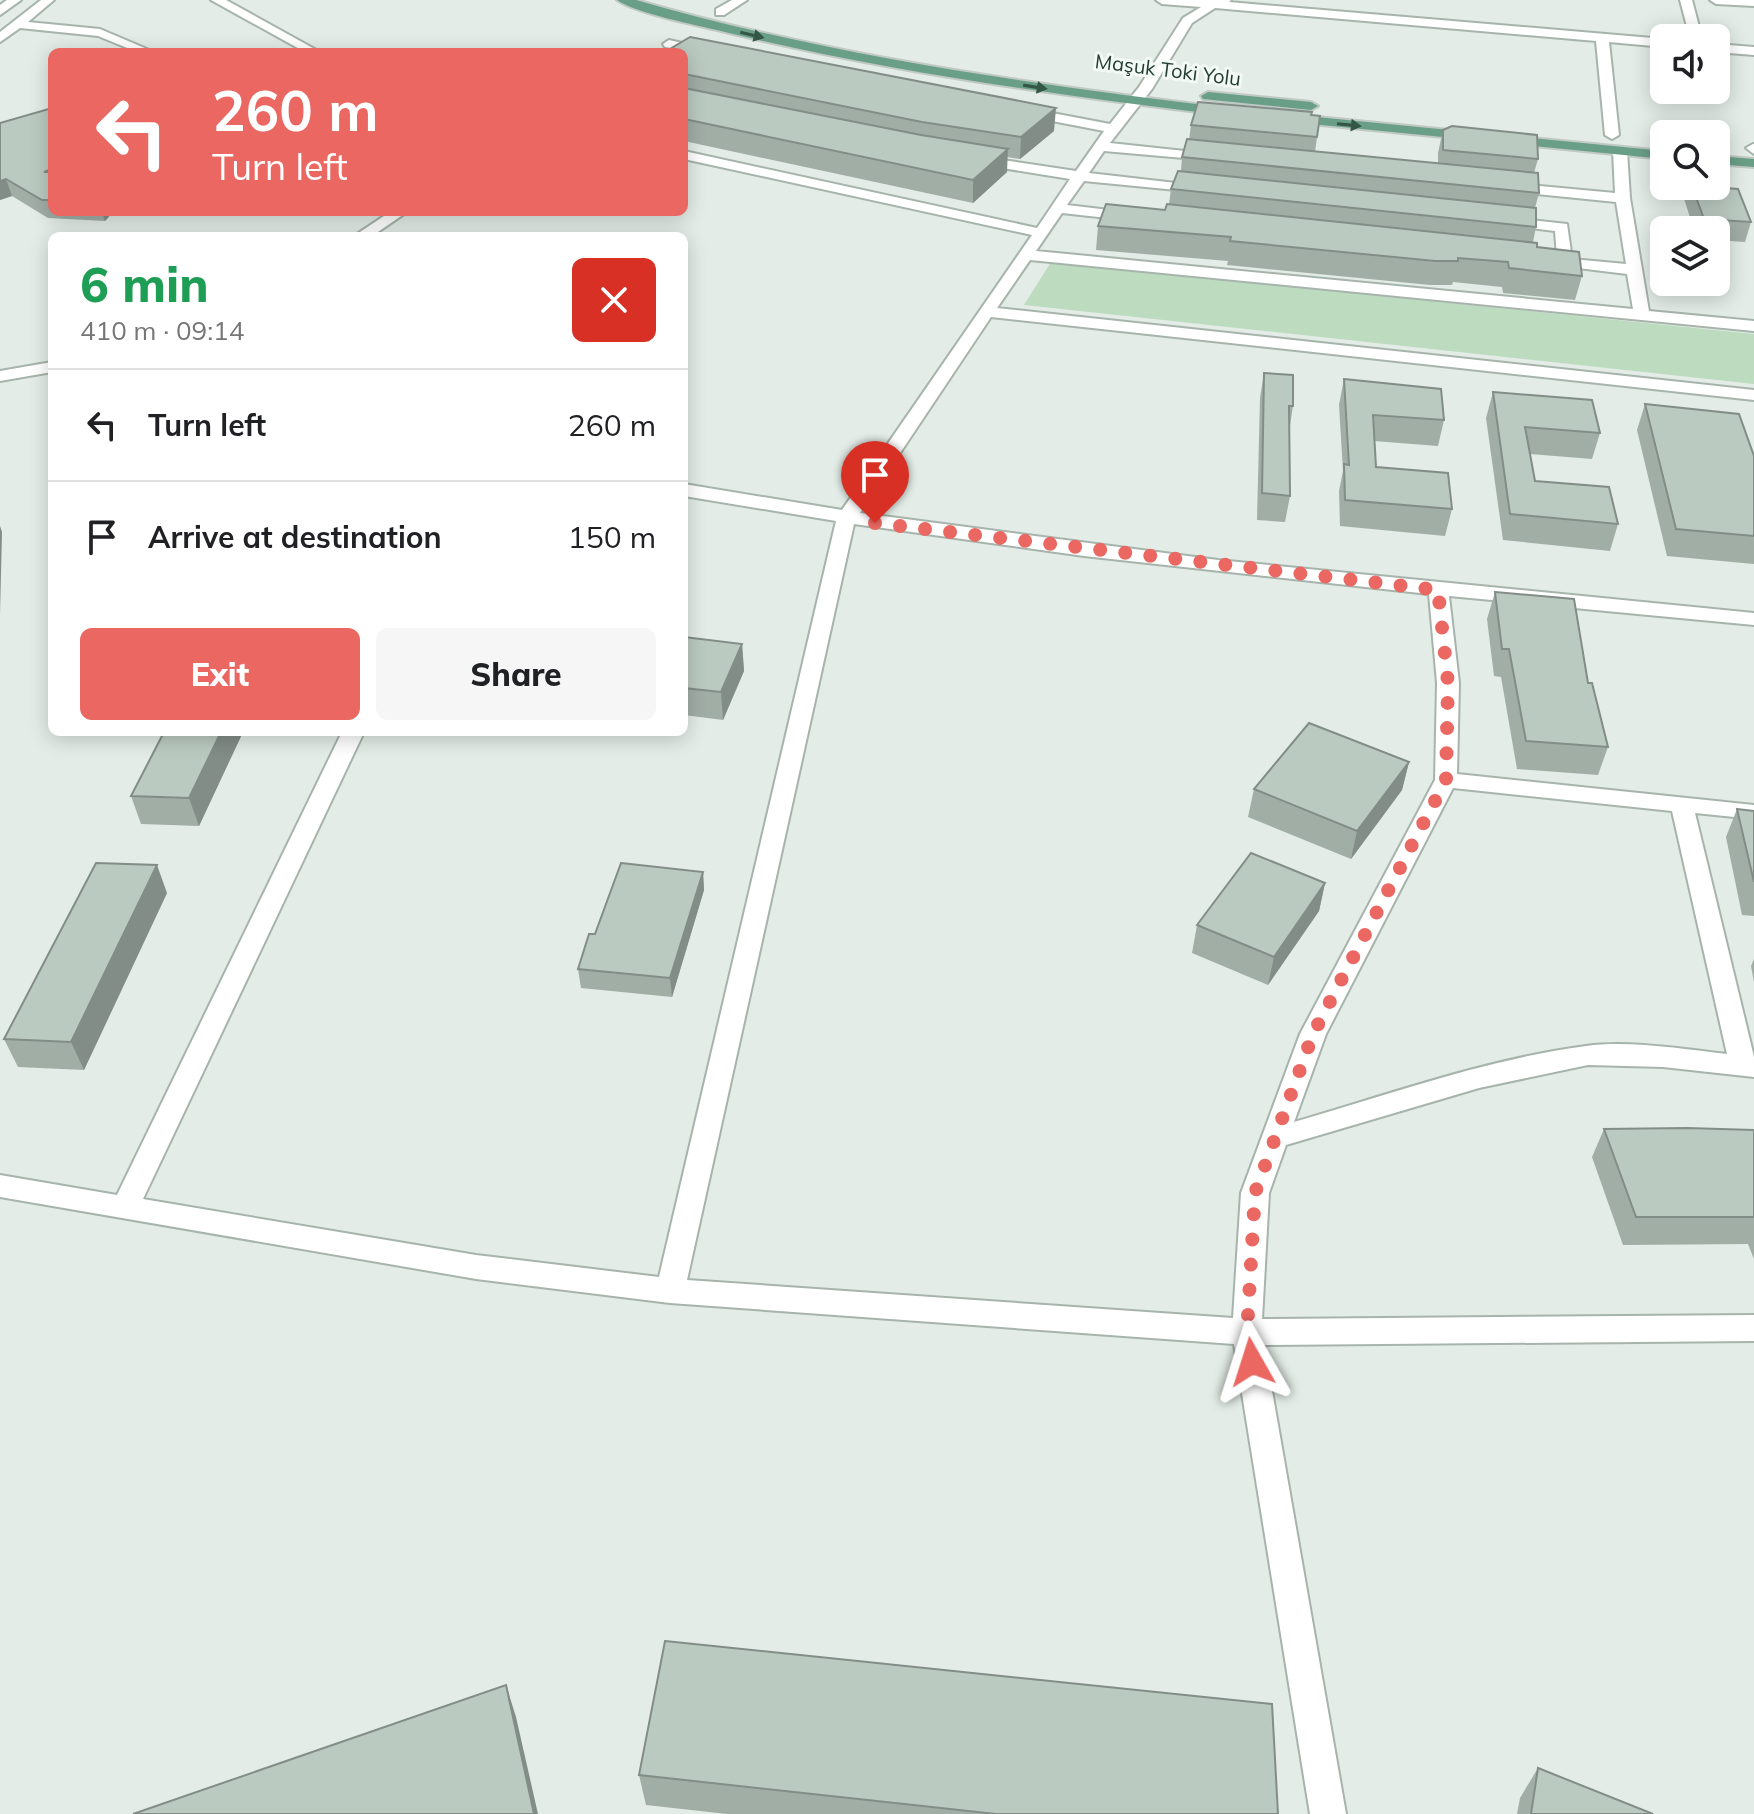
<!DOCTYPE html>
<meta charset="utf-8">
<style>
:root{--surface:#fff;--page:#f6f6f6;--text:#202124;--muted:#757577;--line:#e0e0e0;--accent:#eb6862}
body{margin:0;font-family:Mulish,sans-serif;background:var(--page);color:var(--text);height:100vh;display:flex;flex-direction:column;font-size:30px;white-space:nowrap}
*{box-sizing:border-box;margin:0}
p{font-size:26px;color:var(--muted)}
.icon{flex:none;width:44px;height:44px;fill:none;stroke:currentColor;stroke-width:2;stroke-linecap:round;stroke-linejoin:round}
.map{position:relative;flex:1;overflow:hidden}
.side{position:absolute;left:48px;top:232px;width:640px;height:504px;display:flex;flex-direction:column;background:var(--surface);border-radius:12px;box-shadow:0 4px 20px #0003}
.side>*{flex:none}
.guide{position:absolute;left:48px;top:48px;width:640px;height:168px;border-radius:12px;box-shadow:0 4px 20px #0003;background:#eb6862;color:#fff;overflow:hidden}
.controls{position:absolute;left:1650px;top:24px;display:grid;gap:16px}
.controls a{display:grid;place-items:center;width:80px;height:80px;border-radius:12px;background:var(--surface);box-shadow:0 4px 20px #0003;font-size:40px}
.pin{position:absolute;display:grid;place-items:center;width:68px;height:68px;color:#fff;margin:-82px -34px;border-radius:50% 50% 50% 0;rotate:-45deg;box-shadow:0 0 8px #0007}
.pin .icon{rotate:45deg}
.me{position:absolute;width:88px;margin:-44px;rotate:354deg;stroke-linejoin:round;filter:drop-shadow(0 0 6px #0008)}
.turn{display:flex;align-items:center;gap:28px;height:168px;padding:0 32px;font-size:36px}
.turn .icon{width:104px;height:104px;stroke-width:2.5}
.turn b{display:block;font-size:56px;line-height:68px}
.round{display:grid;place-items:center;flex:none;width:84px;height:84px;border-radius:12px;background:var(--page)}
.overview{display:flex;align-items:center;justify-content:space-between;height:136px;padding:0 32px}
h1{font-size:48px;font-weight:800;line-height:60px;color:#1e9e55}
.action{display:flex;gap:16px;margin-top:auto;padding:16px 32px}
.action a{flex:1;height:92px;border-radius:12px;background:var(--accent);color:#fff;font-size:32px;font-weight:800;line-height:92px;text-align:center}
.action a+a{background:var(--page);color:var(--text)}
ul{padding:0;list-style:none}
li{display:flex;align-items:center;gap:24px;height:112px;padding:0 32px;border-top:2px solid var(--line)}
li div{flex:1}
li b{display:block;font-size:30px}
li em{font-style:normal}
.map>svg:first-child{display:block}
</style>
<div class="map">
<svg width="1754" height="1814" viewBox="0 0 1754 1814">
<rect width="100%" height="100%" fill="#e3ece6"/>
<!-- green -->
<polygon fill="#bddcbf" points="1051,262 1754,334 1754,384 1024,305"/>
<g fill="none" stroke-linecap="round" stroke-linejoin="round">
<defs>
<g id="minor">
<polygon points="7,0 21,0 0,15 0,5"/>
<polygon points="41,0 54,0 28,22 100,29 154,52 137,52 98,36 20,28 0,42 0,32"/>
<polygon points="211,0 226,0 320,52 305,52"/>
<polygon points="732,0 747,0 724,15 716,15 716,9"/>
<path d="M 1156,0 L 1231,0 L 1229,2 L 1664,39 L 1664,47 L 1609,42 L 1619,135 L 1612,139 L 1605,135 L 1596,41 L 1215,8 L 1192,23 L 1152,89 L 1110,143 L 1213,154 L 1220,158 L 1218,161 L 1104,151 L 1089,173 L 1202,186 L 1209,190 L 1207,193 L 1084,181 L 1067,205 L 1135,213 L 1142,217 L 1135,221 L 1062,213 L 1036,251 L 1633,309 L 1627,274 L 1545,264 L 1545,258 L 1557,257 L 1555,231 L 1505,225 L 1498,221 L 1505,217 L 1567,224 L 1572,259 L 1626,264 L 1616,202 L 1508,191 L 1501,187 L 1508,183 L 1615,193 L 1613,151 L 1620,147 L 1627,151 L 1630,198 L 1649,311 L 1754,321 L 1754,331 L 1030,260 L 997,308 L 1754,390 L 1754,400 L 991,317 L 860,513 L 1218,560 L 1754,613 L 1754,625 L 1449,596 L 1459,683 L 1457,774 L 1754,805 L 1754,819 L 1695,813 L 1754,1057 L 1754,1077 L 1663,1067 L 1588,1065 L 1479,1088 L 1286,1145 L 1269,1193 L 1262,1319 L 1754,1315 L 1754,1341 L 1264,1345 L 1346,1814 L 1310,1814 L 1234,1344 L 670,1303 L 476,1279 L 0,1197 L 0,1175 L 117,1195 L 342,732 L 364,732 L 143,1199 L 476,1255 L 659,1277 L 836,521 L 684,496 L 684,484 L 842,510 L 1032,235 L 684,159 L 684,151 L 1037,228 L 1070,179 L 977,164 L 970,160 L 977,156 L 1076,171 L 1104,131 L 1026,116 L 1019,112 L 1026,108 L 1110,124 L 1139,87 L 1183,18 L 1201,7 L 1162,4 ZM 854,524 L 1084,556 L 1429,594 L 1437,683 L 1435,780 L 1300,1034 L 1241,1193 L 1233,1318 L 687,1280 ZM 1453,788 L 1672,811 L 1727,1054 C 1683,1049 1629,1040 1586,1046 C 1487,1059 1390,1094 1294,1122 L 1326,1034 Z"/>
<polygon points="1680,0 1692,0 1702,38 1690,38"/>
<polygon points="1710,0 1754,0 1754,6 1716,4"/>
<polygon points="669,40 713,50 707,54 665,47 663,44"/>
<polygon points="1716,44 1754,47 1754,55 1716,52"/>
<polygon points="1753,144 1754,144 1754,154 1746,148"/>
<polygon points="390,212 407,212 372,236 354,236"/>
<polygon points="52,362 52,372 0,381 0,371"/>
</g>
<g id="major">
<path d="M 617,0 L 636,0 C 830,56 1029,84 1229,108 L 1236,112 L 1229,116 C 1058,95 888,72 721,31 C 696,25 635,13 617,0 Z"/>
<polygon points="1208,92 1311,102 1318,106 1311,110 1203,99 1201,96"/>
<polygon points="1286,114 1664,151 1664,159 1281,121 1279,118"/>
<polygon points="1716,156 1754,159 1754,167 1716,164"/>
</g>
</defs>
<!-- minor casing -->
<use href="#minor" stroke="#a6b4ac" stroke-width="4"/>
<!-- major casing -->
<use href="#major" stroke="#c1c9c5" stroke-width="4"/>
<!-- minor -->
<use href="#minor" fill="#fff" fill-rule="evenodd"/>
<!-- major -->
<use href="#major" fill="#699f87" fill-rule="evenodd"/>
</g>
<!-- wall -->
<g fill="#a1aea6">
<polygon points="684,52 1054,131 1020,159 1007,157 1007,172 973,203 684,141"/>
<polygon points="52,108 52,212 113,212 105,221 48,218 12,196 0,200 0,123"/>
<polygon points="1311,115 1320,116 1315,152 1438,164 1438,153 1443,130 1538,159 1534,173 1539,193 1535,208 1536,227 1533,242 1537,247 1582,276 1575,300 1503,293 1502,287 1453,282 1452,285 1430,285 1227,265 1228,261 1096,250 1098,226 1165,210 1169,204 1171,189 1181,171 1182,157 1189,140 1191,125"/>
<polygon points="1680,186 1716,186 1726,188 1751,222 1745,242 1716,240 1716,230 1694,230"/>
<polygon points="1264,373 1293,406 1289,432 1290,496 1285,522 1257,520 1260,398"/>
<polygon points="1344,379 1444,420 1438,446 1374,441 1376,467 1452,509 1445,536 1340,526 1339,491 1343,471 1339,405"/>
<polygon points="1493,392 1600,433 1592,459 1530,454 1535,481 1618,524 1610,551 1503,540 1486,418"/>
<polygon points="1645,404 1754,456 1754,564 1667,556 1637,430"/>
<polygon points="1495,592 1588,683 1608,747 1598,775 1517,769 1501,677 1494,676 1487,619"/>
<polygon points="684,637 742,644 744,671 723,720 684,715"/>
<polygon points="243,732 199,826 141,824 131,796"/>
<polygon points="1409,762 1402,790 1351,859 1248,817 1254,789"/>
<polygon points="1737,809 1754,811 1754,916 1742,915 1726,837"/>
<polygon points="703,872 704,890 672,997 581,988 578,969 595,934"/>
<polygon points="1325,883 1319,911 1268,985 1192,953 1197,925"/>
<polygon points="167,893 84,1070 18,1067 4,1039"/>
<polygon points="1754,959 1754,982 1751,966"/>
<polygon points="1604,1129 1754,1130 1754,1259 1748,1244 1623,1245 1592,1157"/>
<polygon points="1538,1768 1653,1814 1517,1814 1520,1798"/>
<polygon points="639,1775 1278,1814 727,1814 646,1805"/>
</g>
<!-- shaded-wall -->
<g fill="#838d87">
<polygon points="1056,108 1054,131 1020,159 1021,137"/>
<polygon points="1008,149 1007,172 973,203 973,180"/>
<polygon points="6,179 12,196 0,200 0,181"/>
<polygon points="102,212 113,212 105,221"/>
<polygon points="0,526 2,532 0,614"/>
<polygon points="742,644 744,671 723,720 721,692"/>
<polygon points="221,732 243,732 199,826 189,798"/>
<polygon points="1409,762 1402,790 1351,859 1357,831"/>
<polygon points="157,865 167,893 84,1070 71,1042"/>
<polygon points="703,872 704,890 672,997 670,978"/>
<polygon points="1325,883 1319,911 1268,985 1274,957"/>
<polygon points="506,1685 516,1717 538,1814 534,1814"/>
</g>
<!-- building -->
<g fill="#bbcac1" stroke="#838d87" stroke-width="2">
<polygon points="690,37 1056,108 1021,137 922,122 684,74 684,52 665,52"/>
<polygon points="684,88 921,135 1008,149 973,180 684,119"/>
<polygon points="1198,102 1312,112 1311,115 1320,116 1317,137 1191,125"/>
<polygon points="52,108 52,169 44,172 52,172 52,200 42,200 6,179 0,181 0,123"/>
<polygon points="1452,126 1537,135 1538,159 1443,150 1443,130"/>
<polygon points="1187,139 1538,173 1539,193 1182,157"/>
<polygon points="1178,171 1536,208 1536,227 1171,189"/>
<polygon points="1716,171 1726,188 1738,189 1751,222 1704,219 1692,186 1716,186"/>
<polygon points="1106,204 1165,210 1167,204 1537,243 1537,247 1579,252 1582,276 1509,268 1508,262 1458,258 1458,261 1435,261 1230,241 1231,237 1098,226"/>
<polygon points="1264,373 1293,375 1293,406 1289,406 1290,496 1262,493"/>
<polygon points="1344,379 1441,389 1444,420 1373,415 1376,467 1448,473 1452,509 1345,500 1344,464 1349,465"/>
<polygon points="1493,392 1592,400 1600,433 1525,427 1535,481 1609,487 1618,524 1510,514"/>
<polygon points="1645,404 1739,414 1754,456 1754,536 1676,529"/>
<polygon points="1495,592 1574,599 1588,683 1592,683 1608,747 1526,741 1509,649 1502,649"/>
<polygon points="684,637 742,644 721,692 684,688"/>
<polygon points="1309,723 1409,762 1357,831 1254,789"/>
<polygon points="164,732 221,732 189,798 131,796"/>
<polygon points="1737,809 1754,811 1754,882"/>
<polygon points="1251,853 1325,883 1274,957 1197,925"/>
<polygon points="96,863 157,865 71,1042 4,1039"/>
<polygon points="621,863 703,872 670,978 578,969 589,934 595,934"/>
<polygon points="1687,1128 1754,1130 1754,1217 1636,1217 1604,1129"/>
<polygon points="665,1641 1272,1704 1278,1814 996,1814 639,1775"/>
<polygon points="506,1685 534,1814 133,1814"/>
<polygon points="1538,1768 1653,1814 1531,1814"/>
</g>
<!-- one-way arrows -->
<defs><path id="oneway-solid" d="M-6-.8H1V-3.2L6.5 0L1 3.2V.8H-6Z" transform="scale(2)"/></defs>
<g fill="#345646">
<use href="#oneway-solid" transform="translate(752 35) rotate(13)"/>
<use href="#oneway-solid" transform="translate(1035 87) rotate(9)"/>
<use href="#oneway-solid" transform="translate(1349 125) rotate(6)"/>
</g>
<g fill="none" stroke-linecap="round" stroke-linejoin="round">
<!-- route -->
<polyline stroke="#eb6862" stroke-width="14" stroke-dasharray="0 25.2" points="875,523 1438,590 1448,683 1446,780 1313,1034 1255,1193 1247,1332 1252,1362"/>
</g>
<g text-anchor="middle" stroke-width="6" stroke-linejoin="round" paint-order="stroke">
<!-- far-street labels -->
<g font-size="20" fill="#233d31" stroke="#f3f9f5">
<text transform="translate(1168 70) rotate(7)" y="7">Maşuk Toki Yolu</text>
</g>
</g>
</svg>
<div class="controls">
<a><svg class="icon" aria-label="sound" viewBox="0 0 24 24"><path d="M4 9h4l5-4v14l-5-4H4zM17 9q2 3 0 6"/></svg></a>
<a><svg class="icon" aria-label="search" viewBox="0 0 24 24"><circle cx="10" cy="10" r="6"/><path d="M15 15l6 6"/></svg></a>
<a><svg class="icon" aria-label="layers" viewBox="0 0 24 24"><path d="M12 4l9 5-9 5-9-5zM3 14l9 5 9-5"/></svg></a>
</div>
<div class="pin" style="left:875px;top:523px;background:#d93025"><svg class="icon" aria-label="arrive" viewBox="0 0 24 24"><path d="M6 21V4h12l-3 4 3 4H6"/></svg></div>
<svg class="me" style="left:1252px;top:1362px" viewBox="-20 -20 40 40"><path d="M0-17L14 15 0 8-14 15z" fill="#eb6862" stroke="#fff" stroke-width="4"/></svg>
<div class="guide">
<div class="turn"><svg class="icon" aria-label="left" viewBox="0 0 24 24"><path d="M17 20v-9H6M10 6l-5 5 5 5"/></svg><div><b>260 m</b>Turn left</div></div>
</div>
<section class="side">
<div class="overview"><div><h1>6 min</h1><p>410 m · 09:14</p></div><a class="round" style="background:#d93025;color:#fff"><svg class="icon" aria-label="close" viewBox="0 0 24 24"><path d="M6 6l12 12M18 6L6 18"/></svg></a></div>
<ul>
<li><svg class="icon" aria-label="left" viewBox="0 0 24 24"><path d="M17 20v-9H6M10 6l-5 5 5 5"/></svg><div><b>Turn left</b></div><em>260 m</em></li>
<li><svg class="icon" aria-label="arrive" viewBox="0 0 24 24"><path d="M6 21V4h12l-3 4 3 4H6"/></svg><div><b>Arrive at destination</b></div><em>150 m</em></li>
</ul>
<div class="action"><a>Exit</a><a>Share</a></div>
</section>
</div>
